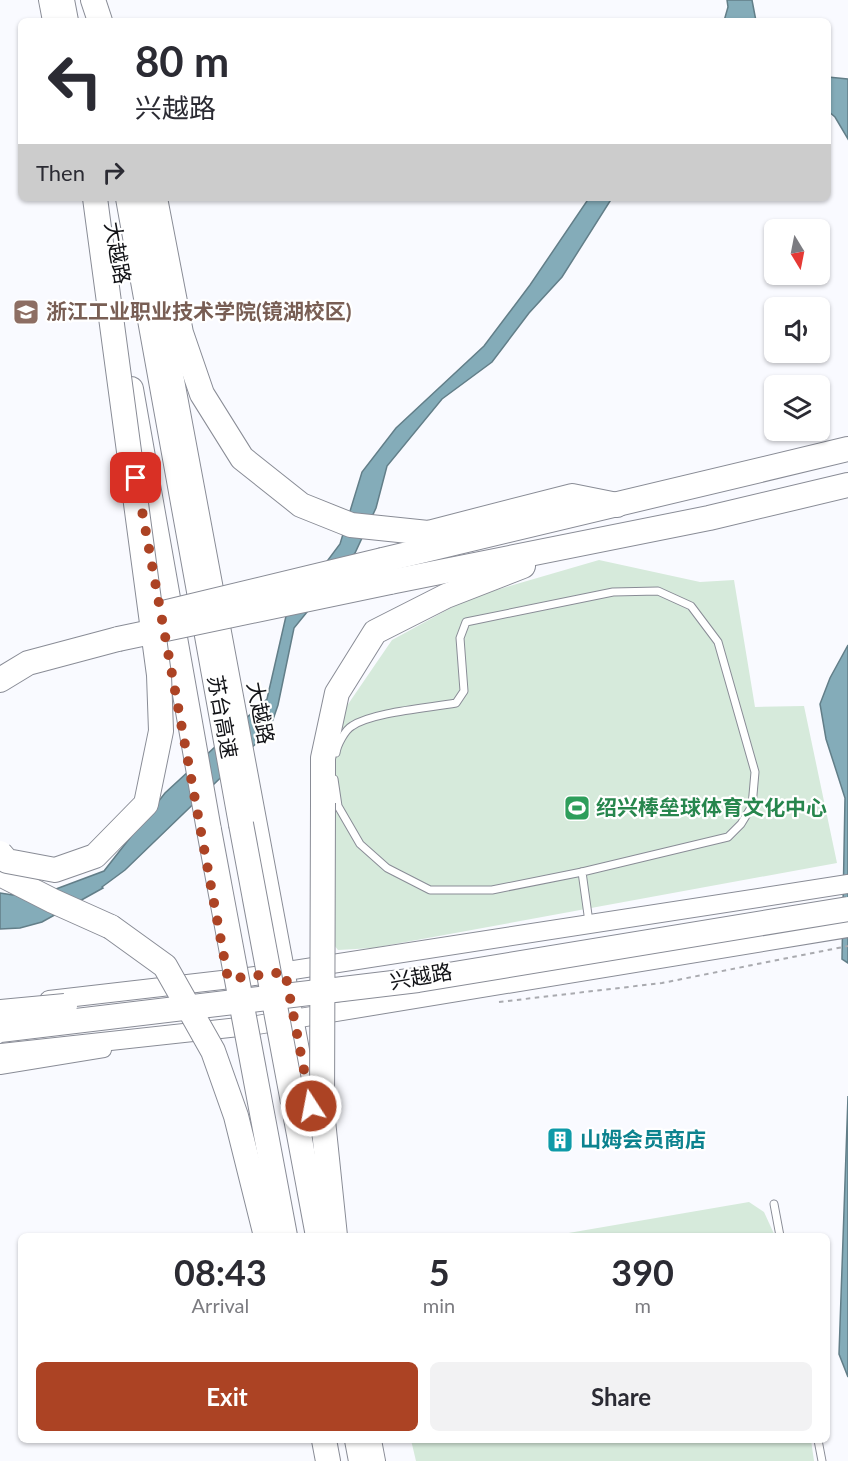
<!DOCTYPE html>
<meta charset="utf-8">
<style>
:root{--surface:#fff;--page:#f2f2f3;--text:#2b2b33;--muted:#7c7c81;--accent:#ac4324}
body{margin:0;font-family:Lato,"Noto Sans SC",sans-serif;background:var(--page);color:var(--text);height:100vh;display:flex;flex-direction:column;font-size:22px;white-space:nowrap}
*{box-sizing:border-box;margin:0}
p{font-size:20px;color:var(--muted)}
.icon{flex:none;width:33px;height:33px;fill:none;stroke:currentColor;stroke-width:2;stroke-linecap:round;stroke-linejoin:round}
.map{position:relative;flex:1;overflow:hidden}
.drawer{position:absolute;left:18px;top:1233px;width:812px;height:210px;display:flex;flex-direction:column;background:var(--surface);border-radius:9px;box-shadow:0 2px 4px #0004}
.drawer>*{flex:none}
.top-card{position:absolute;left:18px;top:18px;width:813px;height:183px;border-radius:9px;box-shadow:0 2px 4px #0004;background:#fff;color:var(--text);overflow:hidden}
.needle{width:39px;rotate:170deg}
.tools{position:absolute;left:764px;top:219px;display:grid;gap:12px}
.tools a{display:grid;place-items:center;width:66px;height:66px;border-radius:9px;background:var(--surface);box-shadow:0 2px 4px #0004;font-size:30px}
.pin{position:absolute;display:grid;place-items:center;width:51px;height:51px;color:#fff;margin:-26px;border-radius:12px;box-shadow:0 3px 9px #0006}
.me{position:absolute;width:66px;margin:-33px;rotate:349deg;stroke-linejoin:round;filter:drop-shadow(0 0 4px #0008)}
.turn{display:flex;align-items:center;gap:21px;height:126px;padding:0 18px;font-size:27px}
.turn .icon{width:78px;height:78px;stroke-width:2.5}
.turn b{display:block;font-size:42px;line-height:51px}
.then{display:flex;align-items:center;height:57px;padding:0 18px;background:#0003;gap:12px;font-size:22px}
.eta{display:flex;justify-content:space-evenly;align-items:center;height:102px;text-align:center}
.eta b{font-size:36px;font-weight:700;line-height:42px}
.primary-button{display:flex;gap:12px;margin-top:auto;padding:12px 18px}
.primary-button a{flex:1;height:69px;border-radius:9px;background:var(--accent);color:#fff;font-size:24px;font-weight:700;line-height:69px;text-align:center}
.primary-button a+a{background:var(--page);color:var(--text)}
.map>svg:first-child{display:block}
</style>
<div class="map">
<svg width="848" height="1461" viewBox="0 0 848 1461">
<rect width="100%" height="100%" fill="#f9faff"/>
<!-- green -->
<g fill="#d6eadb">
<polygon points="599,560 700,582 734,580 755,707 804,706 837,863 373,948 338,950 330,940 330,753 342,713 392,640 469,598"/>
<polygon points="749,1202 764,1212 775,1236 551,1236"/>
<polygon points="411,1440 811,1440 814,1461 416,1461"/>
</g>
<!-- water -->
<g fill="#84acb9" stroke="#627e88" stroke-width="1.5">
<polygon points="727,0 752,0 756,21 724,21 728,7"/>
<polygon points="828,77 848,79 848,139 835,117 828,111"/>
<polygon points="589,198 612,198 562,277 529,313 492,362 442,399 387,466 376,508 355,553 294,628 278,705 269,731 125,870 102,887 103,888 42,922 20,928 0,929 0,893 13,895 56,889 104,871 165,793 267,699 286,616 340,544 362,472 396,428 484,346 530,285"/>
<polygon points="848,645 848,963 842,959 845,798 826,739 820,704 830,678"/>
<polygon points="848,1096 848,1377 839,1354"/>
</g>
<g fill="none" stroke-linecap="round" stroke-linejoin="round">
<defs>
<g id="lane">
<path d="M 336,753 C 337,745 345,730 352,726 C 373,712 429,708 456,703 L 464,691 L 460,638 L 466,622 L 613,592 L 658,591 L 691,606 L 718,642 L 755,772 L 752,806 L 741,824 L 728,837 L 582,872 L 589,922"/>
<polyline points="334,779 338,806 360,844 387,868 430,890 492,890 582,872"/>
<polyline points="774,1204 780,1236"/>
<polyline points="818,1440 822,1461"/>
</g>
<polyline id="street" points="0,1067 104,1050"/>
<g id="secondary">
<polyline points="48,0 52,21"/>
<polyline points="141,198 314,1125"/>
<polyline points="49,1000 248,977 848,884"/>
<polyline points="0,1053 257,1025 848,928"/>
<polyline points="372,1440 376,1461"/>
</g>
<g id="highway">
<polyline points="62,0 66,21"/>
<polyline points="93,0 100,21"/>
<polyline points="128,198 241,824"/>
<polyline points="155,198 181,333 202,394 242,458 301,505 351,525 428,533 572,496 617,505"/>
<polyline points="131,389 209,830"/>
<polyline points="383,560 848,449"/>
<polyline points="390,582 709,518 848,485"/>
<polyline points="0,680 28,663 118,639"/>
<polyline points="323,803 323,758 337,693 375,632 446,596 523,566"/>
<polyline points="0,874 53,901 111,927"/>
<polyline points="324,1440 328,1461"/>
<polyline points="357,1440 361,1461"/>
</g>
</defs>
<!-- lane casing -->
<use href="#lane" stroke="#898c96" stroke-width="9"/>
<!-- street casing -->
<use href="#street" stroke="#898c96" stroke-width="16"/>
<!-- secondary casing -->
<use href="#secondary" stroke="#898c96" stroke-width="20"/>
<!-- highway casing -->
<use href="#highway" stroke="#898c96" stroke-width="26"/>
<!-- path -->
<polyline stroke="#a9aaaf" stroke-width="2" stroke-dasharray="4.5 4.5" stroke-linecap="butt" points="499,1002 662,983 848,946"/>
<!-- lane -->
<use href="#lane" stroke="#fff" stroke-width="7"/>
<!-- street -->
<use href="#street" stroke="#fff" stroke-width="14"/>
<!-- secondary -->
<use href="#secondary" stroke="#fff" stroke-width="18"/>
<!-- highway -->
<use href="#highway" stroke="#fff" stroke-width="24"/>
<defs>
<g id="highway-bridge">
<polyline points="155,615 383,560"/>
<polyline points="118,639 390,582"/>
<polyline points="323,803 322,1111 335,1236"/>
<polyline points="241,824 318,1236"/>
<polyline points="209,830 285,1236"/>
<polyline points="0,853 7,861 55,870 95,856 146,804 161,731 159,675 95,198"/>
<polyline points="111,927 165,966 213,1051 236,1116 266,1236"/>
<polyline points="0,1012 65,1006"/>
<polyline points="0,1030 418,980 848,909"/>
</g>
</defs>
<!-- highway-bridge casing -->
<use href="#highway-bridge" stroke="#898c96" stroke-width="26" stroke-linecap="butt"/>
<!-- highway-bridge -->
<use href="#highway-bridge" stroke="#fff" stroke-width="24"/>
</g>
<g fill="none" stroke-linecap="round" stroke-linejoin="round">
<!-- route -->
<polyline stroke="#ac4324" stroke-width="10" stroke-dasharray="0 18" points="136,478 228,979 285,972 311,1106"/>
</g>
<!-- icons -->
<defs>
<symbol id="university-square" viewBox="-11 -11 22 22"><rect x="-9" y="-9" width="18" height="18" rx="4" fill="#8d6e63" stroke="#fff"/><path d="M0-5L7-2L0 1L-7-2ZM-4 1L0 2.5L4 1V4Q0 6-4 4Z" fill="#fff"/></symbol>
<symbol id="stadium-square" viewBox="-11 -11 22 22"><rect x="-9" y="-9" width="18" height="18" rx="4" fill="#2e9e5b" stroke="#fff"/><path d="M0-5a6.5 5 0 1 0 0 10a6.5 5 0 1 0 0-10ZM-3.5-1.8h7v3.6h-7Z" fill="#fff"/></symbol>
<symbol id="building-square" viewBox="-11 -11 22 22"><rect x="-9" y="-9" width="18" height="18" rx="4" fill="#0f9aa8" stroke="#fff"/><path d="M-4-6H4V6H1V3H-1V6H-4ZM-2.5-4.3h1.7v1.8h-1.7ZM.8-4.3h1.7v1.8H.8ZM-2.5-1h1.7V.8h-1.7ZM.8-1h1.7V.8H.8Z" fill="#fff"/></symbol>
</defs>
<g fill-rule="evenodd">
<use href="#university-square" x="11" y="297" width="30" height="30"/>
<use href="#stadium-square" x="562" y="793" width="30" height="30"/>
<use href="#building-square" x="545" y="1125" width="30" height="30"/>
</g>
<g text-anchor="middle" stroke-width="4.5" stroke-linejoin="round" paint-order="stroke">
<!-- street labels -->
<g font-size="21" fill="#121317" stroke="#fff">
<text transform="translate(117 253) rotate(80)" y="7">大越路</text>
<text transform="translate(260 713) rotate(79)" y="7">大越路</text>
<text transform="translate(222 717) rotate(80)" y="7">苏台高速</text>
<text transform="translate(421 977) rotate(-10)" y="7">兴越路</text>
</g>
<!-- education labels -->
<g font-size="21" font-weight="bold" fill="#785e54" stroke="#fff" text-anchor="start">
<text x="46" y="319">浙江工业职业技术学院(镜湖校区)</text>
</g>
<!-- leisure labels -->
<g font-size="21" font-weight="bold" fill="#27864d" stroke="#fff" text-anchor="start">
<text x="596" y="815">绍兴棒垒球体育文化中心</text>
</g>
<!-- culture labels -->
<g font-size="21" font-weight="bold" fill="#0d838f" stroke="#fff" text-anchor="start">
<text x="580" y="1147">山姆会员商店</text>
</g>
</g>
</svg>
<div class="tools">
<a><svg class="needle" viewBox="-14 -14 28 28"><path d="M0-13l5 13h-10z" fill="#e53935"/><path d="M0 13l5-13h-10z" fill="#7c7c81"/></svg></a>
<a><svg class="icon" aria-label="sound" viewBox="0 0 24 24"><path d="M4 9h4l5-4v14l-5-4H4zM17 9q2 3 0 6"/></svg></a>
<a><svg class="icon" aria-label="layers" viewBox="0 0 24 24"><path d="M12 4l9 5-9 5-9-5zM3 14l9 5 9-5"/></svg></a>
</div>
<div class="pin" style="left:136px;top:478px;background:#d93025"><svg class="icon" aria-label="arrive" viewBox="0 0 24 24"><path d="M6 21V4h12l-3 4 3 4H6"/></svg></div>
<svg class="me" style="left:311px;top:1106px" viewBox="-20 -20 40 40"><circle r="17" fill="#ac4324" stroke="#fff" stroke-width="3"/><path d="M0-11L8 9 0 5-8 9z" fill="#fff"/></svg>
<div class="top-card">
<div class="turn"><svg class="icon" aria-label="left" viewBox="0 0 24 24"><path d="M17 20v-9H6M10 6l-5 5 5 5"/></svg><div><b>80 m</b>兴越路</div></div>
<div class="then">Then<svg class="icon" aria-label="right" viewBox="0 0 24 24"><path d="M7 20v-9h11M14 6l5 5-5 5"/></svg></div>
</div>
<section class="drawer">
<div class="eta">
<div><b>08:43</b><p>Arrival</p></div>
<div><b>5</b><p>min</p></div>
<div><b>390</b><p>m</p></div>
</div>
<div class="primary-button"><a>Exit</a><a>Share</a></div>
</section>
</div>
